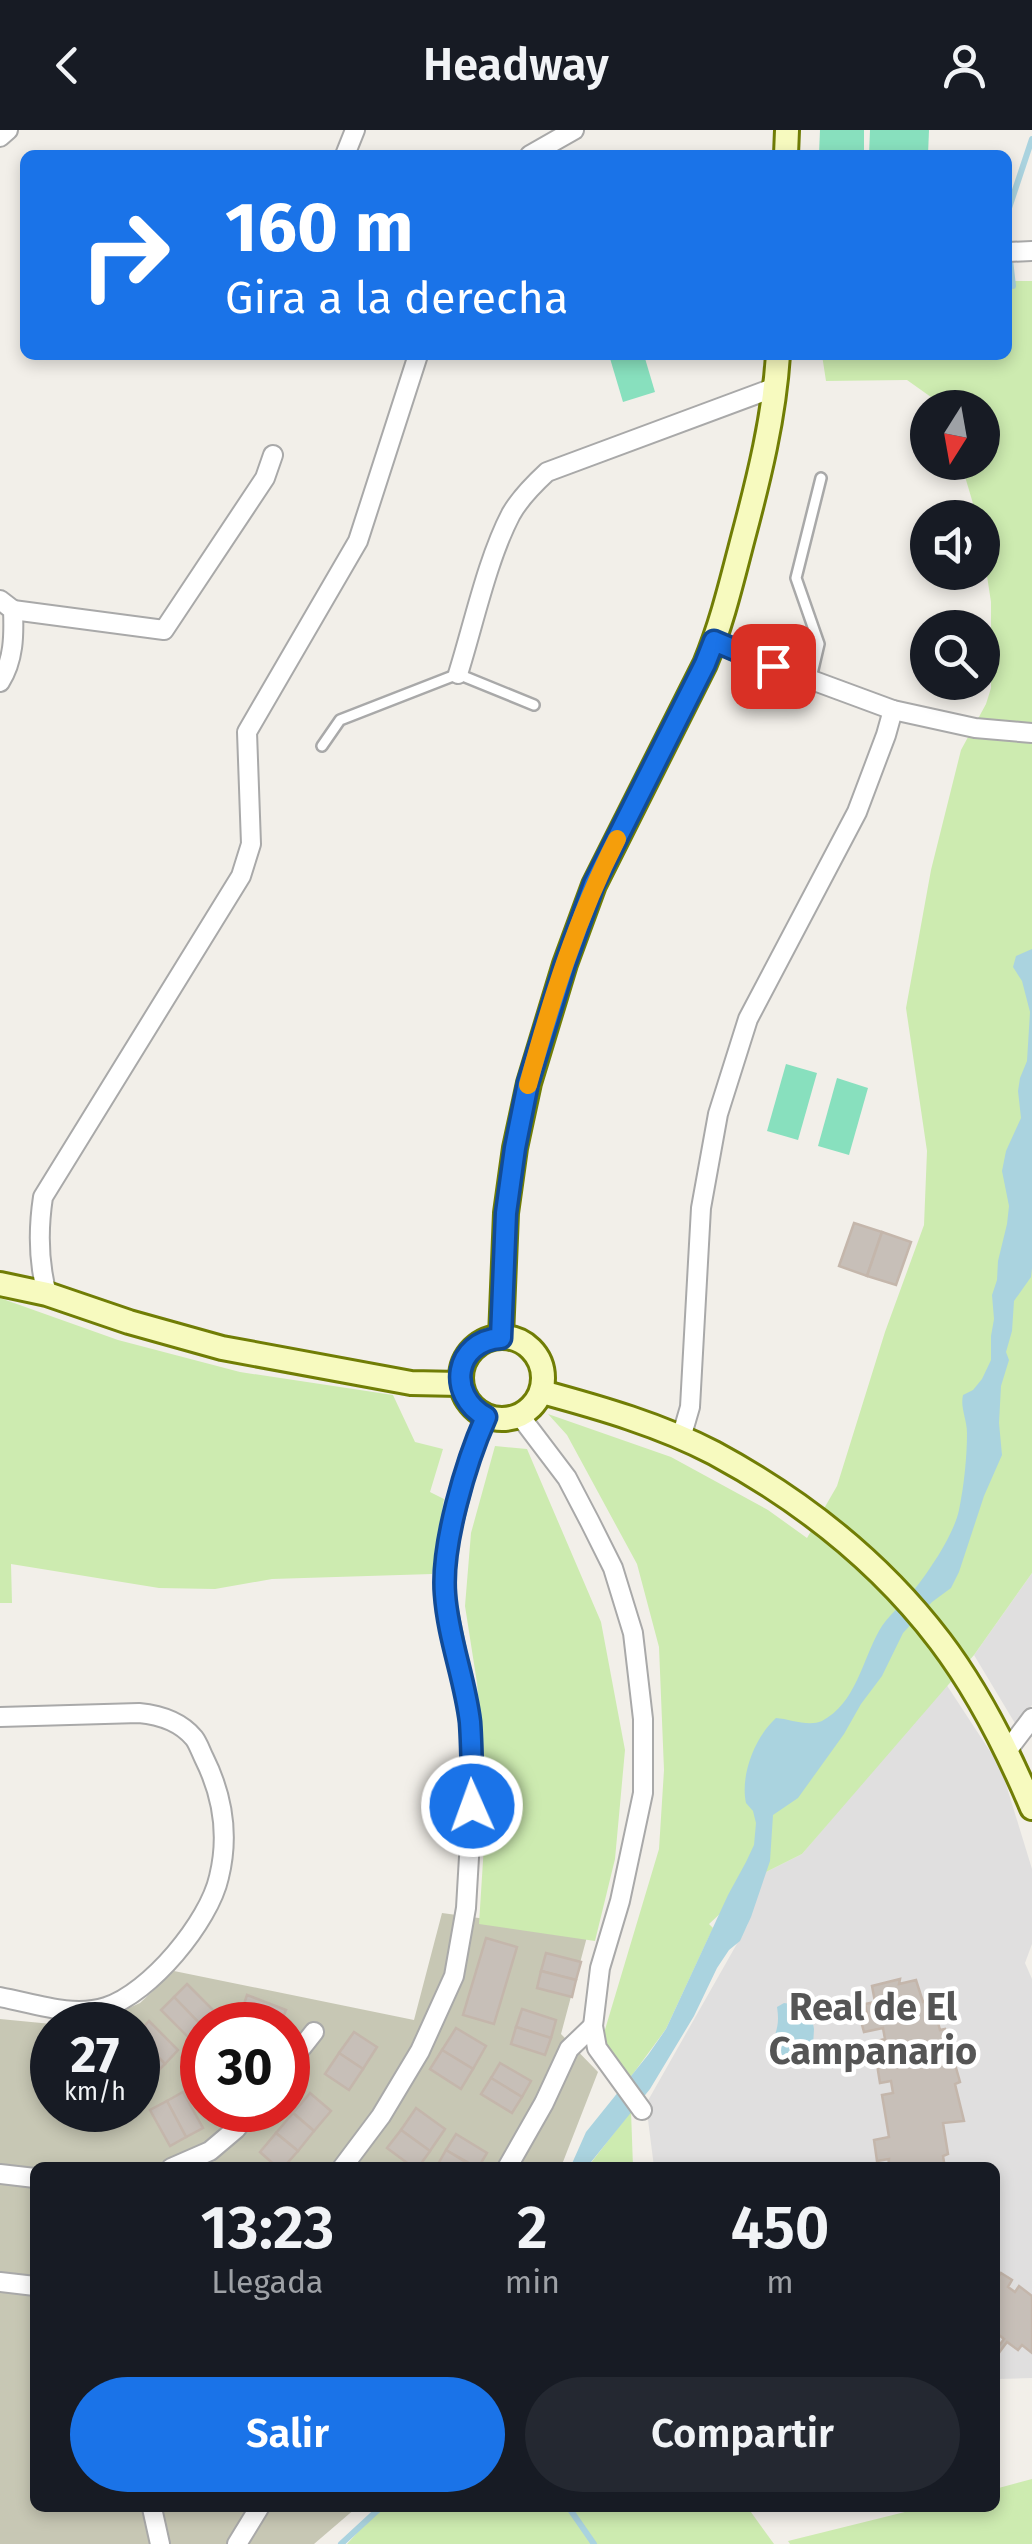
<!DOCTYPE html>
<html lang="es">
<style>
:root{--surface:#171b24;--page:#242831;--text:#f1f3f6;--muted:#9ea1a6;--accent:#1a73e8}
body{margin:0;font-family:"Fira Sans",sans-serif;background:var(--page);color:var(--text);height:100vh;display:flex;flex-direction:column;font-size:38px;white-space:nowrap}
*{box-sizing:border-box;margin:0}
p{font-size:32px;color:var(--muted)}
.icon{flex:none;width:55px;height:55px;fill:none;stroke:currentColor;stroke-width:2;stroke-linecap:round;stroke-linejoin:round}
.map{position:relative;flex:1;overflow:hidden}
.sheet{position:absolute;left:30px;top:2032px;width:970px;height:350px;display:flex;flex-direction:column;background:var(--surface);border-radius:15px;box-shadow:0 5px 15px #0003}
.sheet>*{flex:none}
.hud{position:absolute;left:20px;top:20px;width:992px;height:210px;border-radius:15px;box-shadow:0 5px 15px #0003;background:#1a73e8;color:#fff;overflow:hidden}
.needle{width:65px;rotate:191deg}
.controls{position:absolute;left:910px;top:260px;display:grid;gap:20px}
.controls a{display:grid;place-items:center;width:90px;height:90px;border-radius:50%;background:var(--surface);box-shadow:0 5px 15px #0003;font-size:50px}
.speed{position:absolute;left:30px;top:1872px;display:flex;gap:20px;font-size:50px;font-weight:700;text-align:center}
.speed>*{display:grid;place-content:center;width:130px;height:130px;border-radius:50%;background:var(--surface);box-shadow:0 5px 15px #0003;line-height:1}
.speed small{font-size:25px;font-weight:400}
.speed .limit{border:15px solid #d22;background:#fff;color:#111}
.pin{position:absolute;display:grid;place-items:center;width:85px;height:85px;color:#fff;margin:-42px;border-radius:20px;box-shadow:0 5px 15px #0006}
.me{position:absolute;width:110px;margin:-55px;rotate:358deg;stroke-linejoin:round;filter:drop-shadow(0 0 8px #0008)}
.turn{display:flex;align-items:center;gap:35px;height:210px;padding:0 40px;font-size:45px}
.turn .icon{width:130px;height:130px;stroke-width:2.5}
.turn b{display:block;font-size:70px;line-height:85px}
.eta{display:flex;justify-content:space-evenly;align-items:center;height:170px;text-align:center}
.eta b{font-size:60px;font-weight:600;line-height:70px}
.primary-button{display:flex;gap:20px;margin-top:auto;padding:20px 40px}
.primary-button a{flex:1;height:115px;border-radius:60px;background:var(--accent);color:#fff;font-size:40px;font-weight:600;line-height:115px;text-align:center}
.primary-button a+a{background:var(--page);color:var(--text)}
header{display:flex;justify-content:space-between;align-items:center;height:130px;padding:0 40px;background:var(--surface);font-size:45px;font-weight:600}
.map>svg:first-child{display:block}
</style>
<header><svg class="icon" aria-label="back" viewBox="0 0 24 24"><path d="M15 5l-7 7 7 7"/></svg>Headway<svg class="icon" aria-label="person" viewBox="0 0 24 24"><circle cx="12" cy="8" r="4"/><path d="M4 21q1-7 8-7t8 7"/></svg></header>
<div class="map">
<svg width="1032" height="2414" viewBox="0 0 1032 2414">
<rect width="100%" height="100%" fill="#f2efe9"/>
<!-- residential -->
<g fill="#e0dfdf">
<polygon points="1032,1443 1032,1575 1016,1595 974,1525"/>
<polygon points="946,1554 1001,1638 1032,1739 1032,1814 1025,1833 1032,1849 1032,2248 995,2249 995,2038 654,2037 646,1974 747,1796 764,1743 802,1724"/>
</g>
<!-- construction -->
<path fill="#c7c7b4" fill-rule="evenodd" d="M 442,1783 L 588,1803 L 561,1904 L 598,1942 L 561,2037 L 35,2038 L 35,2378 L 356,2378 L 314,2414 L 0,2414 L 0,1889 L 62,1895 L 52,1895 L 52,1980 L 138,1980 L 138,1895 L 90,1895 L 140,1873 L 174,1841 L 414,1890 ZM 202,1895 L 288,1895 L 288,1980 L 202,1980 Z"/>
<!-- grass -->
<g fill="#cdebb0">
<polygon points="1008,151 1032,151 1032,1443 974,1525 802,1724 764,1743 709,1794 713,1798 666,1899 630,1948 601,1913 659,1719 664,1640 659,1517 637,1434 567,1305 548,1284 671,1327 768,1380 807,1408 837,1356 885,1202 924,1095 927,1021 906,878 931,740 961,620 986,574 991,558 991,472 983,420 982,388 977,387 961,333 982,332 982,278 945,277 907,250 826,251 822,225 1008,225"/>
<polygon points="0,1168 118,1210 240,1242 393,1265 415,1312 443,1319 430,1362 444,1369 432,1444 272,1449 215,1459 159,1458 11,1434 12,1473 0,1473"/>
<polygon points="495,1316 527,1319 601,1492 625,1620 615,1729 595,1811 479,1794 487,1668 477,1553 465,1476 471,1403"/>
<polygon points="631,1981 633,2037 587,2038"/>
<polygon points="1032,2349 1032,2414 790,2414 788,2411 921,2378 995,2378 995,2359"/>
<polygon points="380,2378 748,2378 774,2414 347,2414"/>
</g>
<!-- pitch -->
<g fill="#88e0be">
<polygon points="820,0 864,0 864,25 819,25"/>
<polygon points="870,0 929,0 928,25 869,25"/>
<polygon points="609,225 644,225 655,262 623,272"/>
<polygon points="786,934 817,943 798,1010 767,1001"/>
<polygon points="837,948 868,958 849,1025 818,1016"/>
</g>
<!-- water -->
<g fill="#aad3df">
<path d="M 1032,819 L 1032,1138 L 1031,1147 L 1014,1171 L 1012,1201 L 1006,1222 L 1009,1230 L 1001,1256 L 999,1293 L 1002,1325 L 984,1366 L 959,1442 L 951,1458 L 932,1472 L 903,1503 L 882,1546 L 861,1574 L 844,1604 L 798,1668 L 773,1685 L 770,1731 L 751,1787 L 740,1811 L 729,1820 L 717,1838 L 694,1886 L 650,1959 L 587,2037 L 570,2038 L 586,2002 L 648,1925 L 666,1899 L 728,1765 L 746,1732 L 754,1715 L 756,1693 L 753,1681 L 746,1673 C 740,1645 755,1607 776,1588 C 790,1589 808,1597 822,1591 C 856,1573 862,1531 879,1501 C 887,1486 903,1474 914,1460 C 930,1440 954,1404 959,1380 C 964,1356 967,1327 967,1303 C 967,1289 960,1278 963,1265 L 973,1260 L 982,1249 L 991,1230 L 991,1206 L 994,1189 L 992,1165 L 997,1150 L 998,1131 L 1007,1094 L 1009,1076 L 1002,1041 L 1006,1021 L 1021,988 L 1018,961 L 1020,948 L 1027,931 L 1030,882 L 1022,851 L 1013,837 L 1016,826 Z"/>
<path d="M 784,1873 L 810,1877 L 814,1899 L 813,1916 L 817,1928 L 815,1934 L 798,1925 L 783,1926 L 772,1931 C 774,1923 772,1915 774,1908 C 778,1896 779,1890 777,1877 Z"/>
</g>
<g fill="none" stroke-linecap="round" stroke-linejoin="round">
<!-- stream -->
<g stroke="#aad3df" stroke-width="6">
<polyline points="1008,81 1032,9"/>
<polyline points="1008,112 1013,156"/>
<polyline points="569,2378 594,2414"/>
<polyline points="341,2414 380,2378"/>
</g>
</g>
<!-- building -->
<g fill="#c7bfb8" stroke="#c4b6ab" stroke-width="2.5">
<polygon points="854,1093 882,1102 867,1146 839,1136"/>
<polygon points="882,1102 911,1112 896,1155 867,1146"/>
<polygon points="486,1808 517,1817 494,1894 463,1885"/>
<polygon points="546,1823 581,1832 576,1850 541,1841"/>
<polygon points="541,1841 576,1850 572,1867 537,1858"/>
<polygon points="900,1849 899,1854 916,1850 923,1872 932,1870 940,1900 945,1899 960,1952 955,1954 964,1991 943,1993 948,2024 943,2026 945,2038 888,2038 889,2029 877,2031 874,2010 889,2007 882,1965 893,1963 891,1951 880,1953 876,1928 890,1926 877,1911 885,1909 883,1898 864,1902 861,1891 868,1889 865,1874 875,1872 872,1856"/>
<polygon points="187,1854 216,1883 202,1896 174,1867"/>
<polygon points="247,1865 286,1880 280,1895 273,1895 241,1883"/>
<polygon points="174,1867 202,1896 190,1909 161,1880"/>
<polygon points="522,1879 556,1890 551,1908 516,1897"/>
<polygon points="149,1891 178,1920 165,1934 138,1906 138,1903"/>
<polygon points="516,1897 551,1908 545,1925 511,1914"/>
<polygon points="456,1898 486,1916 473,1939 442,1920"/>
<polygon points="354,1902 377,1917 363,1939 339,1923"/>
<polygon points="138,1906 165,1934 152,1947 138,1932"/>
<polygon points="442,1920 473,1939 461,1959 430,1939"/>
<polygon points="339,1923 363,1939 349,1960 325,1944"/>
<polygon points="500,1933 531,1951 522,1967 491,1948"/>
<polygon points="491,1948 522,1967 512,1983 481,1964"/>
<polygon points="183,1962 203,1998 186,2007 167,1971"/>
<polygon points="310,1963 331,1981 314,2001 293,1983"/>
<polygon points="167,1971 186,2007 170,2016 150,1980"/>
<polygon points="416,1978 445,1999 430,2021 401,2000"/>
<polygon points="293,1983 314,2001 298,2021 276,2003"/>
<polygon points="401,2000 430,2021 418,2038 414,2038 387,2018"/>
<polygon points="276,2003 298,2021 283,2038 278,2038 260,2022"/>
<polygon points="456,2004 487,2023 478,2038 446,2020"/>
<polygon points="446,2020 475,2038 440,2038 437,2036"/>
<polygon points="1001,2143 1012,2150 1008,2157 1015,2162 1019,2156 1032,2166 1032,2223 1022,2215 1018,2220 1007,2212 998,2224 995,2221 1004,2209 995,2202 995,2151"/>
</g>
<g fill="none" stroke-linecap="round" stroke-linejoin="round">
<defs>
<g id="lane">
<polyline points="811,548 819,514 796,448 821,348"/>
<polyline points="322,616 340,590 458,544 534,575"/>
</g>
<g id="street">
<polyline points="0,7 8,0"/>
<polyline points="345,25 355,0"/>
<polyline points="530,25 574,0"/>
<polyline points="1008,122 1032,121"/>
<path d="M 0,470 L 13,480 C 14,505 14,530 0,552"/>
<polyline points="13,480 164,500 265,348 273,325"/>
<polyline points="714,511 736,522 893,580 975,598 1032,603"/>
<path d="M 458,544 C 474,493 487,430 511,384 C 520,368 533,355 547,342 L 776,257"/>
<path d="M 47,1164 C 38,1131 38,1100 43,1067 L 241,746 L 251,714 L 247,602 L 358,411 L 418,225"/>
<polyline points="520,1286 567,1348 590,1392 613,1438 633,1503 643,1589 643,1663 620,1771 600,1838 593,1896 597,1918 642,1980"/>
<polyline points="681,1308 690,1277 701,1078 718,984 748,889 857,682 886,605 893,580"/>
<path d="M 0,1587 L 139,1583 C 160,1585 180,1591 194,1608 C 198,1613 201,1622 204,1628 C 223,1666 229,1706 219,1747 C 209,1792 150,1863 106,1877 C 72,1888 33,1873 0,1867"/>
<polyline points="1007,1621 1032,1588"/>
<polyline points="288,1935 314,1902"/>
<polyline points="171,2038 210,2021 236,1999 251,1980"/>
<polyline points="342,2038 381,1986 420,1921 454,1846 466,1778 472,1676 470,1590 444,1461 448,1413 471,1322 487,1287"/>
<polyline points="507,2038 544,1973 569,1919 593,1896"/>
<polyline points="0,2044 35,2048"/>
<polyline points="0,2152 35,2156"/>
<polyline points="152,2378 160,2414"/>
<polyline points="237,2414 259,2378"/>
</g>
<g id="secondary">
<polyline points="786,25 787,0"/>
<polyline points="0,1154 47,1164 129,1192 222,1218 411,1253 460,1254"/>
<circle cx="502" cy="1248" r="41"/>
<path d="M 501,1207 L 506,1083 L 515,1018 L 529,953 L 565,834 L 594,755 L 705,534 C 722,493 732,450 743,408 C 759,348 774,287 778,225"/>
<path d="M 542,1262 C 601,1278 660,1295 714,1323 C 801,1370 880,1432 940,1511 C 978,1561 1008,1621 1032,1678"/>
</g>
</defs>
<!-- lane casing -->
<use href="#lane" stroke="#a9a9a9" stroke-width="14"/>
<!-- street casing -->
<use href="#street" stroke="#a9a9a9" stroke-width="22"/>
<!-- secondary casing -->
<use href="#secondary" stroke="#707d05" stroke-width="28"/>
<!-- lane -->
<use href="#lane" stroke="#fff" stroke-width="9"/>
<!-- street -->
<use href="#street" stroke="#fff" stroke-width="18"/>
<!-- secondary -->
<use href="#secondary" stroke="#f7fabf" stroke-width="22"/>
</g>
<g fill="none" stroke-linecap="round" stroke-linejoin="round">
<defs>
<path id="route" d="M 472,1676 C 472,1648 472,1620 470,1592 C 465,1549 448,1508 445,1464 C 441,1415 466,1332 486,1287 C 446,1265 454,1211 501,1208 L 506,1083 L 515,1018 L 528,953 L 565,834 L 594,754 L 705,534 L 714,511 L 773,536"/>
</defs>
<!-- route casing -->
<use href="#route" stroke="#114b97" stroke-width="25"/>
<!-- route -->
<use href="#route" stroke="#1a73e8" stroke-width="18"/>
<!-- slow -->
<path stroke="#f59e0b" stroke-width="18" d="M 528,955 C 551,871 577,787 617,709"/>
</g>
<g text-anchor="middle" stroke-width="9" stroke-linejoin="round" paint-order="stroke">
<!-- neighbourhood labels -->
<g font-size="38" font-weight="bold" fill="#555" stroke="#fff">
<text x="873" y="1890">Real de El<tspan x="873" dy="44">Campanario</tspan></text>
</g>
</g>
</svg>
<div class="controls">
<a><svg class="needle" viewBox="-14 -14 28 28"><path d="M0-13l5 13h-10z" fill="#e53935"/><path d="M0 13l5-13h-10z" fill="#9ea1a6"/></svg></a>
<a><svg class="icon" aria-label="sound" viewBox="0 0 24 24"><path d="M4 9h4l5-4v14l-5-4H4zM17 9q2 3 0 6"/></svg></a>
<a><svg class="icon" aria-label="search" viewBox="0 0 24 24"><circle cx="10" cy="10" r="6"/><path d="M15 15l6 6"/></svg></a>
</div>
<div class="speed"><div>27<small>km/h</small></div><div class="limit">30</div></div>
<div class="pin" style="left:773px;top:536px;background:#d93025"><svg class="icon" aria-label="arrive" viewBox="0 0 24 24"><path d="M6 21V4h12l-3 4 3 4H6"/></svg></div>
<svg class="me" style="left:472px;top:1676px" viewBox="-20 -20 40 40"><circle r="17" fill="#1a73e8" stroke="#fff" stroke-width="3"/><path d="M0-11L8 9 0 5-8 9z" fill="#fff"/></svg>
<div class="hud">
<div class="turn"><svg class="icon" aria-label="right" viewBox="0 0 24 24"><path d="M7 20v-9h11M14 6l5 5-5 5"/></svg><div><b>160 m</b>Gira a la derecha</div></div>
</div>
<section class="sheet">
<div class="eta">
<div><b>13:23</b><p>Llegada</p></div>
<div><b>2</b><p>min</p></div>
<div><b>450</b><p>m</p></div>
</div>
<div class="primary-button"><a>Salir</a><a>Compartir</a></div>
</section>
</div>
